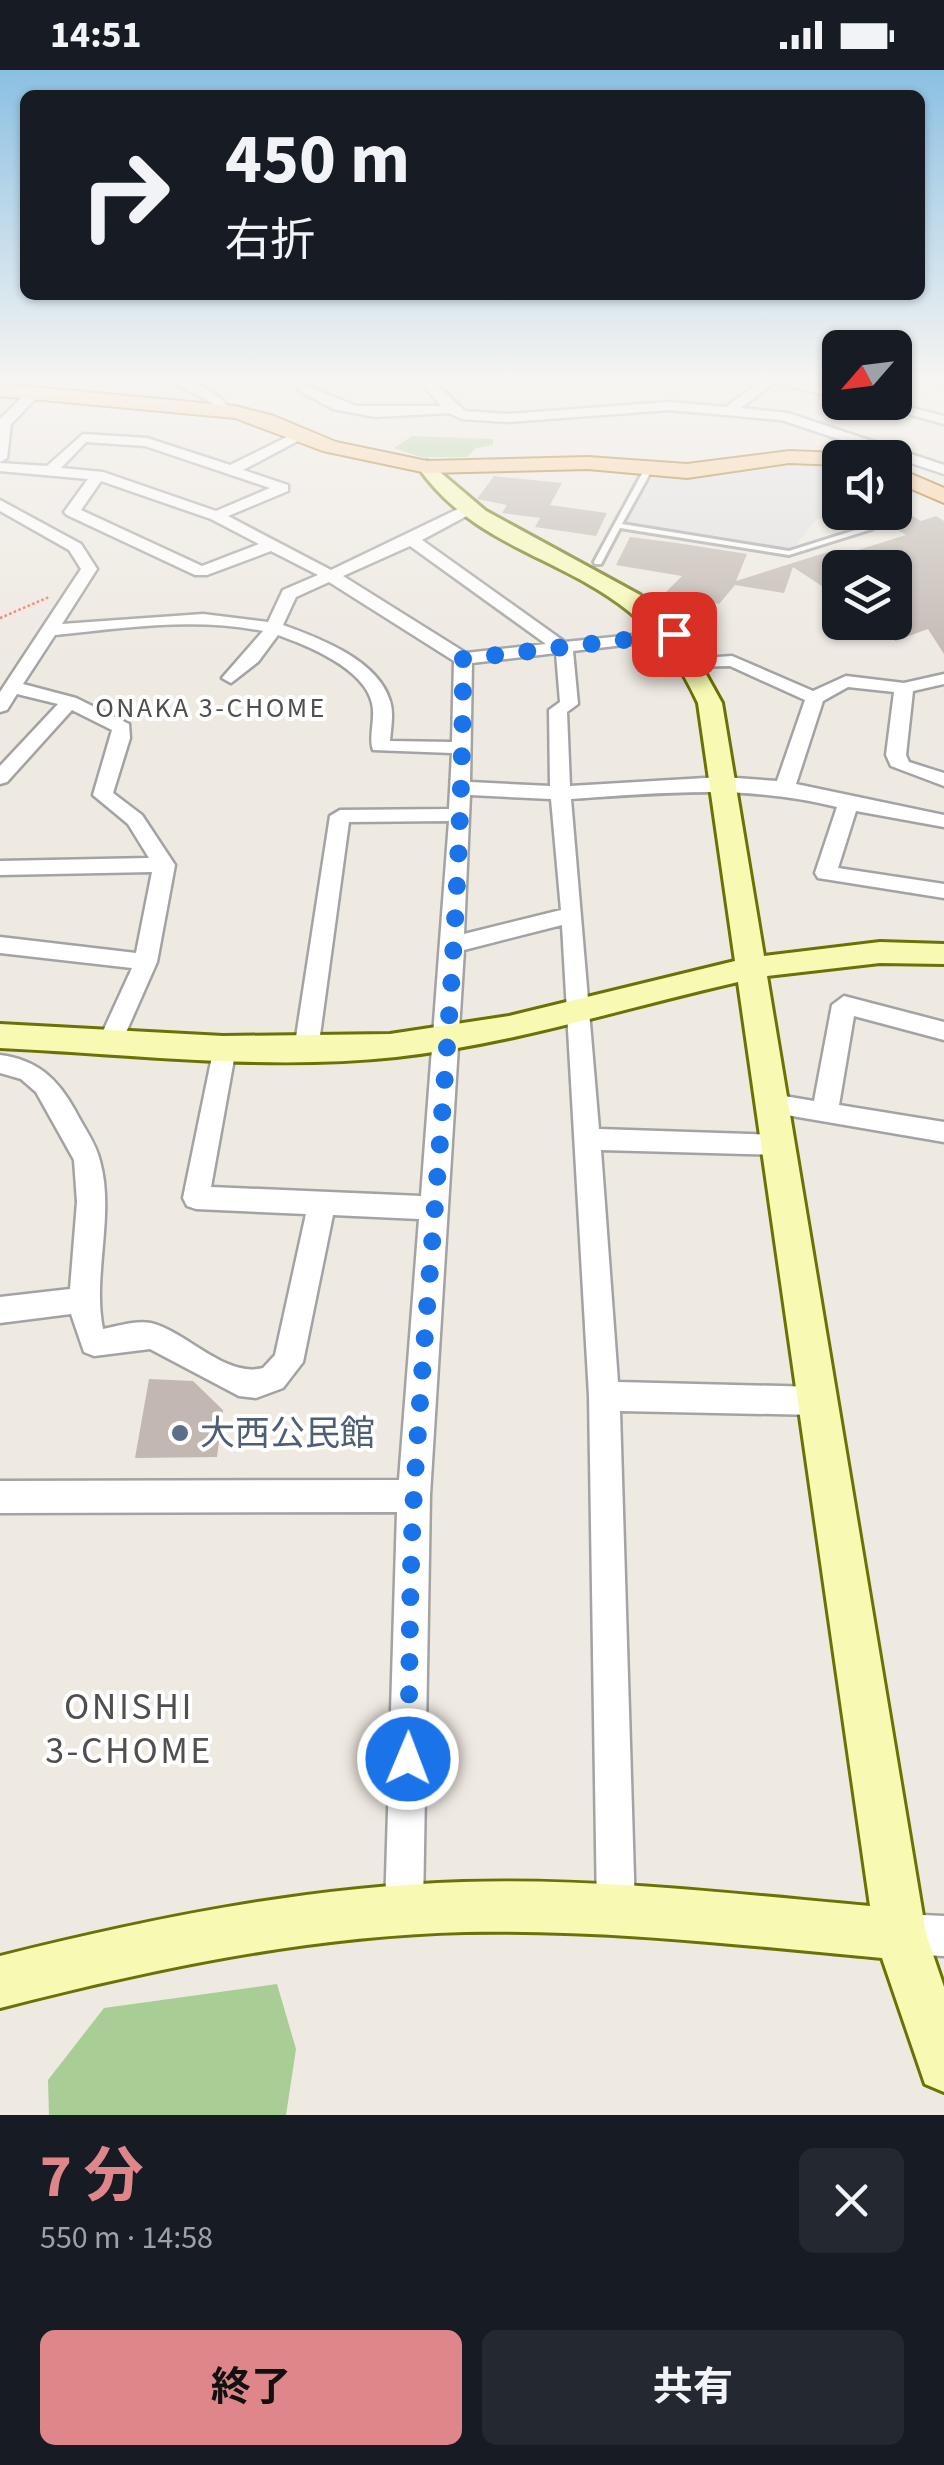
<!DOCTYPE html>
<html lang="ja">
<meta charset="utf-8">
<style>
:root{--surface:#171b24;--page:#242831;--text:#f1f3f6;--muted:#9ea1a6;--accent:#df868a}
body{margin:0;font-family:"Source Sans 3","Noto Sans JP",sans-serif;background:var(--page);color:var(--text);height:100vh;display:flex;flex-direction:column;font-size:38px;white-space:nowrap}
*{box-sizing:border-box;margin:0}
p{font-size:32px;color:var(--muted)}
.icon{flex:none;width:55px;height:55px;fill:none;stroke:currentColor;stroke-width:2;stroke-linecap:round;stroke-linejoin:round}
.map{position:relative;height:2045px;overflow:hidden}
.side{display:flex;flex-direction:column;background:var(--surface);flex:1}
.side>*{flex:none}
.banner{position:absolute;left:20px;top:20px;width:905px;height:210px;border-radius:15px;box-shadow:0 2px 8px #0004;background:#171b24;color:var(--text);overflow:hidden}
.needle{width:65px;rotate:242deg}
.buttons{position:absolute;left:822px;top:260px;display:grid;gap:20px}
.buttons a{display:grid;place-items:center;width:90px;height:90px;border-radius:15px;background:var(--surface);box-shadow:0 2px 8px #0004;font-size:50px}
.pin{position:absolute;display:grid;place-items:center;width:85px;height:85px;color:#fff;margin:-42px;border-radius:20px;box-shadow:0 5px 15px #0006}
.me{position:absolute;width:110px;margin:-55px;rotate:1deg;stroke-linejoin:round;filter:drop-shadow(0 0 8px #0008)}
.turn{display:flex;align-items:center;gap:35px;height:210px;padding:0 40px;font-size:45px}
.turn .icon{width:130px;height:130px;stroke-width:2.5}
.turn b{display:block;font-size:70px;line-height:85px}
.round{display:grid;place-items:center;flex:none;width:105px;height:105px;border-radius:15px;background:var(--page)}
.summary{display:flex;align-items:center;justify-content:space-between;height:170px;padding:0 40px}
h1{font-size:60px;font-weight:700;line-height:75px;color:var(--accent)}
.cta{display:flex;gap:20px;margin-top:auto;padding:20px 40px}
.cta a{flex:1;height:115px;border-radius:15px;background:var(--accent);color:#111;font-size:40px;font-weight:700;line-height:115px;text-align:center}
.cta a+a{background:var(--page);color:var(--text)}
.status{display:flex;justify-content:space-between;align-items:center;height:70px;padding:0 50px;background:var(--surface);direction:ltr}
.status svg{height:28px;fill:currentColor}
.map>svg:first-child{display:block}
</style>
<div class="status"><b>14:51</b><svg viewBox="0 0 49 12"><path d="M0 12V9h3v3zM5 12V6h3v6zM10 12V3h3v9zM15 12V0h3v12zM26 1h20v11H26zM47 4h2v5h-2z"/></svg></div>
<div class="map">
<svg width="944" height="2045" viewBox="0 0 944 2045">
<rect width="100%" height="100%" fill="#eee9e1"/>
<!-- forest -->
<g fill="#a8cd95">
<polygon points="412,366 493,369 493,375 476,378 467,387 421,387 394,378"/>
<polygon points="277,1914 296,1979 286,2045 49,2045 48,2010 104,1938"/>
</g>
<!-- parking -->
<polygon fill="#e0e0e0" points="810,392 840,395 840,441 817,449 789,483 621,456 655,404 720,405"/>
<!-- building -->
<g fill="#c2b8b1">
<polygon points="494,406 562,413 550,435 607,443 596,466 535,457 540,448 502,443 507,435 477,429"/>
<polygon points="895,436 921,451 936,446 944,451 944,584 928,559 895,571 895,565 876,552 895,552 895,498 840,498 840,528 793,497 784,523 735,515 719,534 687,525 674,538 656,532 682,506 616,495 630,467 677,473 747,484 736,511 834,480 842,485 906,465 896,459 901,457 895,454"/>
<polygon points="149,1309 193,1311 223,1340 217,1387 135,1388"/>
</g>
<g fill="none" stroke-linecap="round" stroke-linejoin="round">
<defs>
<polygon id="lane" points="649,396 653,398 622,454 789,481 865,457 872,459 789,485 620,458 601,494 595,494 594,492 645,398"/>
<g id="street">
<path d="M 170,311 C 194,311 216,320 231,340 L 219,343 L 211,332 Z"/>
<polygon points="420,311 433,311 465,341 507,344 670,332 726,337 761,311 797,311 840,321 840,329 775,312 741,338 788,343 944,395 944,404 781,350 670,340 507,352 462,349 449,343 375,347 333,339 298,320 310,317 356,336 441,336"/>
<polygon points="937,311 944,311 944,315 938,314"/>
<polygon points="29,320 41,323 11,354 7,388 0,392 0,349"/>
<polygon points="865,332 889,332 944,346 944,354"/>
<path d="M 295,363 L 307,366 L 243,400 L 288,415 L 288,421 L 228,446 L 331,500 L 462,437 L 472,437 L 472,443 L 422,470 L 565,572 L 680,560 L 683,564 L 674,569 L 573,581 L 578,634 L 567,642 L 570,716 L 722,707 L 777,711 L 805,630 L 730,596 L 687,597 L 687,589 L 732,586 L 813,621 L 846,606 L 904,613 L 944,604 L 944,614 L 913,621 L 906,685 L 909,692 L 944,703 L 944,716 L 891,696 L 886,685 L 894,622 L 848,617 L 823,631 L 796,714 L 944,745 L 944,757 L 856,741 L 838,798 L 944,814 L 944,828 L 818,808 L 815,803 L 837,737 C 745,714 664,723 571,729 L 599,1059 L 778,1065 L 787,1068 L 791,1075 L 787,1082 L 778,1085 L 601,1080 L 618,1312 L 818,1317 L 829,1321 L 833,1331 L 829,1341 L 818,1345 L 620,1341 L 635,1840 L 630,1854 L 616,1859 L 602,1854 L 597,1840 L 589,1326 L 562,855 L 464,880 L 430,1425 L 423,1840 L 418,1854 L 404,1859 L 390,1854 L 385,1840 L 397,1442 L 0,1443 L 0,1411 L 399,1410 L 419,1149 L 333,1145 L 303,1292 L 283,1318 L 256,1328 L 239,1326 L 150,1279 L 94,1286 L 84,1282 L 71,1244 L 0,1253 L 0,1227 L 70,1219 L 77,1132 L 74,1090 L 36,1022 L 21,1009 L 0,1003 L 0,985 C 38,990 58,1009 76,1042 C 84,1058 96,1073 100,1091 C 115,1145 92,1205 103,1259 C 118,1256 136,1250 151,1253 C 187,1262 225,1308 263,1298 L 275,1285 L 306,1144 L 196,1139 L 187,1136 L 183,1128 L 215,972 L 233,972 L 236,978 L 211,1117 L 421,1126 L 449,751 L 349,752 L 318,980 L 306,989 L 294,980 L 330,746 L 340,740 L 449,739 L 452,683 L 373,680 C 368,666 376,649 372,633 C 364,598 308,576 278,565 L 258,592 L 231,613 L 222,608 L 263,561 C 194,547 124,558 55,565 L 23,614 L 76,628 L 129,654 L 130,668 L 113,723 L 142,745 L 175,795 L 157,892 L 120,976 L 111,979 L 99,970 L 132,898 L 0,883 L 0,867 L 136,883 L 152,802 L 0,805 L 0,791 L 149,788 L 128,754 L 93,725 L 112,660 L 72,640 L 7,712 L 0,714 L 0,696 L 58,634 L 17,624 L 7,640 L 0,642 L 0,622 L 81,499 L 69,480 L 0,441 L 0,430 L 81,474 L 97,499 L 62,554 L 203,544 L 268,552 L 283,520 L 318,505 L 271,481 L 207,505 L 195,505 L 67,445 L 64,442 L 88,409 L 0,401 L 0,393 L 47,396 L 83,364 L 147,368 L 230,395 ZM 86,372 L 145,376 L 270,418 L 216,441 L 103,402 L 61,398 ZM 101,411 L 211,449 L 259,474 L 202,496 L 81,440 ZM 410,476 L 546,574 L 466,583 L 343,506 ZM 329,512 L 454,591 L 452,672 L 390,671 C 391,658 394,643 390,631 C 378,590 319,568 283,555 L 296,527 ZM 556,583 L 560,632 L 549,640 L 550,716 L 470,712 L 472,593 ZM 470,725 L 551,729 L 561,840 L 464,864 Z"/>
<polygon points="844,926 944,952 944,970 854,946 839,1035 944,1052 944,1072 763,1041 759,1034 763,1027 772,1024 814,1031 832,935"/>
<polygon points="900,1844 944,1846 944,1886 900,1884 886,1878 880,1864 886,1850"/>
</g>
<path id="secondary" d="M 427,391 L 486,441 L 640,525 L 688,572 L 722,633 L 764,886 L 880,872 L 944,874 L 944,894 L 880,893 L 767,906 L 926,1864 L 944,1917 L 944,2022 L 925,2014 L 882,1888 C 743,1875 604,1859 465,1862 C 307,1866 152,1899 0,1938 L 0,1886 C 152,1848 306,1817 463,1812 C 599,1808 735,1824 870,1836 L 738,912 C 624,938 513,974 396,987 C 265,1001 131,984 0,978 L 0,954 L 223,966 L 390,964 L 509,946 L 735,891 L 698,633 C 631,482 496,508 418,397 Z"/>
<g id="primary">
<polygon points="0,314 235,336 274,346 336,372 427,391 588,387 687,394 789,381 840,383 850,388 840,388 840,395 789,393 687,408 588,399 427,403 323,381 235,348 0,326"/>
<polygon points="895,397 944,418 944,433 895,412"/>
</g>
</defs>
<!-- lane casing -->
<use href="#lane" stroke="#a3a3a3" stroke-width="6"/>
<!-- street casing -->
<use href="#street" stroke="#a3a3a3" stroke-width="5"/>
<!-- secondary casing -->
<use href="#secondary" stroke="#6a7204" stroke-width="6"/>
<!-- primary casing -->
<use href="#primary" stroke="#945e00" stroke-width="4"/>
<!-- path -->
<polyline stroke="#fb7065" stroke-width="2.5" stroke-dasharray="2.5 2.5" stroke-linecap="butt" points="0,548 49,527"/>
<!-- lane -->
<use href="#lane" fill="#fff" fill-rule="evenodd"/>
<!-- street -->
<use href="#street" fill="#fff" fill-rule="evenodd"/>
<!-- secondary -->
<use href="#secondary" fill="#f8fab3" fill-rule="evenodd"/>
<!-- primary -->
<use href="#primary" fill="#fccd97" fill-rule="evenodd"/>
</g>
<!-- sky -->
<linearGradient id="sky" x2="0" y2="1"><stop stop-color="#8bc0e3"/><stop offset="0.52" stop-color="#f7f5f2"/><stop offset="1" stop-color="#f7f5f2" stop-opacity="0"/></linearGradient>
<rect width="944" height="597" fill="url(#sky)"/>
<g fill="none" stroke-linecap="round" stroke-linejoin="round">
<!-- route -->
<path stroke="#1a73e8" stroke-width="18" stroke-dasharray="0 32.4" d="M 408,1689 C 410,1601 409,1512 414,1423 C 431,1145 463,868 463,589 L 674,564"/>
</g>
<!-- markers -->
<circle fill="#5c6f8a" stroke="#fff" stroke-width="4" cx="180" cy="1363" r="10"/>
<g text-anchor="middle" stroke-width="8" stroke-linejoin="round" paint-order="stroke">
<!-- far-neighbourhood labels -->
<g font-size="28" letter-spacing="2.5" fill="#4f4f4f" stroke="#fff">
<text x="211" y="647">ONAKA 3-CHOME</text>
</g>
<!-- near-service labels -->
<g font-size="35" fill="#4e5e75" stroke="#fff" text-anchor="start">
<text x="200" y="1375">大西公民館</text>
</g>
<!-- near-neighbourhood labels -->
<g font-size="38" letter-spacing="2.5" fill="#4f4f4f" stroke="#fff">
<text x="129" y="1649">ONISHI<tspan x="129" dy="44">3-CHOME</tspan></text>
</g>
</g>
</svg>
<div class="buttons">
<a><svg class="needle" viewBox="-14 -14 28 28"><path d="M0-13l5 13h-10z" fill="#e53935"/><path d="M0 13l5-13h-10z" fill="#9ea1a6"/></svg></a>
<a><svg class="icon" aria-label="sound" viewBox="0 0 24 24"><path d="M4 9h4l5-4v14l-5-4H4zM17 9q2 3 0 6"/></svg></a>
<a><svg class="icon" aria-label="layers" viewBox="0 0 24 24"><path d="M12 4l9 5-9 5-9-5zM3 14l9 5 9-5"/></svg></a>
</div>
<div class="pin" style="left:674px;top:564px;background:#d93025"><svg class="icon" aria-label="arrive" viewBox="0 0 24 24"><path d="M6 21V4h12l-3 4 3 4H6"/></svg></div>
<svg class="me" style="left:408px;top:1689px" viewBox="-20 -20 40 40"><circle r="17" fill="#1a73e8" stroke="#fff" stroke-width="3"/><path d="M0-11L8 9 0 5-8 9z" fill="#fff"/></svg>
<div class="banner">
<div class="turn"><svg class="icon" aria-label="right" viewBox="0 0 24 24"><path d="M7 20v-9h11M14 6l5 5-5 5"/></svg><div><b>450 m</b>右折</div></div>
</div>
</div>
<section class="side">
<div class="summary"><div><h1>7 分</h1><p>550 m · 14:58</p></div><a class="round"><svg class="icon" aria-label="close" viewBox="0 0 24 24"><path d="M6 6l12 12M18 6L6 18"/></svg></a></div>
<div class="cta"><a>終了</a><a>共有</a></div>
</section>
